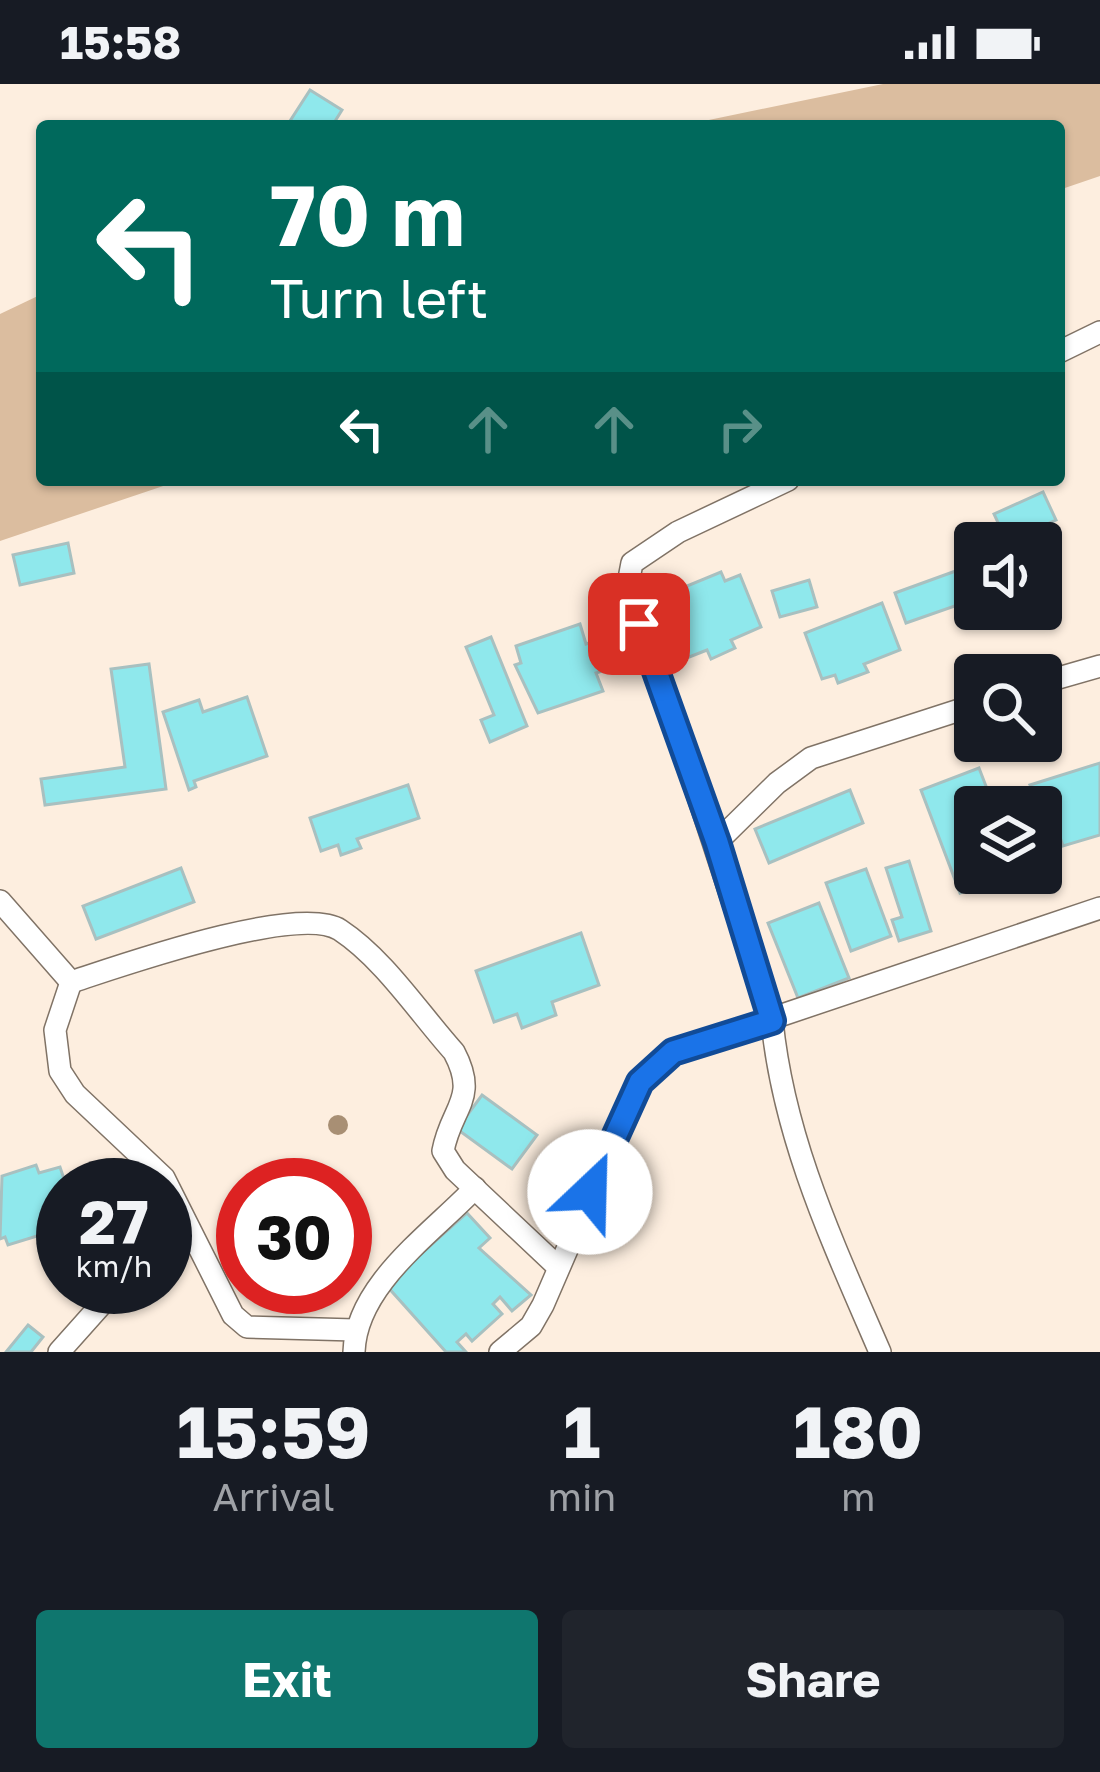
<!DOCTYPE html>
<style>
:root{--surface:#171b24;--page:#20242c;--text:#f1f3f6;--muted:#9ea1a6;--accent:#0f766e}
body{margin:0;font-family:"Golos Text",sans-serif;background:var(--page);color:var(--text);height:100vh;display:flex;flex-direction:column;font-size:45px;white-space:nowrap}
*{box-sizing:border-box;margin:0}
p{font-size:39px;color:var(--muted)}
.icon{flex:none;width:66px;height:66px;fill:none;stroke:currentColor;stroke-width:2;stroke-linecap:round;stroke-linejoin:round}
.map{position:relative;height:1268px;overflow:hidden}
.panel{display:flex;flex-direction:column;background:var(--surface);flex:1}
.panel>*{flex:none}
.hud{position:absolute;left:36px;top:36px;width:1029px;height:366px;border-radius:12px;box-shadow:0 3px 9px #0004;background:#00695c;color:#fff;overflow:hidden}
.controls{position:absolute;left:954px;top:438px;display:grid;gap:24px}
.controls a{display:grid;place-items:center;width:108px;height:108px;border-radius:12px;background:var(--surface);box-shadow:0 3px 9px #0004;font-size:60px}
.speed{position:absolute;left:36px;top:1074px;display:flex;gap:24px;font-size:60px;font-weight:700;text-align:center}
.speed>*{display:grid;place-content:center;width:156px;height:156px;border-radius:50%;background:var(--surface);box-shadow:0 3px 9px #0004;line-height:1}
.speed small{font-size:30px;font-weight:400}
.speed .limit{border:18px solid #d22;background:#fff;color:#111}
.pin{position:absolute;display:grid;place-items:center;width:102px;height:102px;color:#fff;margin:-51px;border-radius:24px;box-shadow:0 6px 18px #0006}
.me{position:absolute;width:132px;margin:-66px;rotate:24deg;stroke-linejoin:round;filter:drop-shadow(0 0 9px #0008)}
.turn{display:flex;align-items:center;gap:42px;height:252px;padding:0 36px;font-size:54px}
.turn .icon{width:156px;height:156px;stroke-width:2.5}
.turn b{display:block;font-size:84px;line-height:102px}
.lanes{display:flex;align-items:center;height:114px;padding:0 36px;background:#0003;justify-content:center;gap:60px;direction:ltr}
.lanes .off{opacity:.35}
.eta{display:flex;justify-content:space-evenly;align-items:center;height:204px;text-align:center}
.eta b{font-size:72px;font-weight:700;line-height:84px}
.primary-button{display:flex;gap:24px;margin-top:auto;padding:24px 36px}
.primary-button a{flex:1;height:138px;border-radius:12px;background:var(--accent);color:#fff;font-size:48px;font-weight:700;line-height:138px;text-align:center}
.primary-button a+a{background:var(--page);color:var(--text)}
.status{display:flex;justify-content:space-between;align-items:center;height:84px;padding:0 60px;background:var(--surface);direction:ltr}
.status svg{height:33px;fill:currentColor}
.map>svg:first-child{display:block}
</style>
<div class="status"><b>15:58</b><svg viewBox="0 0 49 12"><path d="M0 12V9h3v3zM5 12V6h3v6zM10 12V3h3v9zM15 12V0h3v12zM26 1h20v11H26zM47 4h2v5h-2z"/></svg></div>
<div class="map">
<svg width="1100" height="1268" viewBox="0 0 1100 1268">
<rect width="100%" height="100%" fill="#fdeedf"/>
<!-- green -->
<g fill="#dbbd9f">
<polygon points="883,0 1100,0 1100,92 1059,106 1059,42 680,42"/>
<polygon points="42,210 42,396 181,396 0,457 0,230"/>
</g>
<!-- building -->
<g fill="#8fe8ec" stroke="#a8c0c0" stroke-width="3">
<polygon points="310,6 342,26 332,42 299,42 290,37"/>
<polygon points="1043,408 1056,436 1007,458 994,430"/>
<polygon points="68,459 74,489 20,501 13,471"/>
<polygon points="975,480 975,515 906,539 895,509"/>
<polygon points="721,488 725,497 740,491 761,543 731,556 735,564 711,575 707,566 679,577 657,526 686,514 682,504"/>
<polygon points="809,496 817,523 780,533 772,507"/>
<polygon points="882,519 900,566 864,580 868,588 838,599 835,591 822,595 805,549"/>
<polygon points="580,540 586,560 595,557 605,586 596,589 603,607 538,629 515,581 521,579 516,562"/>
<polygon points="491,553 527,642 490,658 481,636 494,631 466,563"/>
<polygon points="149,580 166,705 45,721 41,695 125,683 111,585"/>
<polygon points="247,613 267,672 194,697 196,703 189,706 163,628 199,616 203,628"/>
<polygon points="1100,679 1100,751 1063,762 1060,753 1047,757 1041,723 1030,701"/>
<polygon points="979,684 994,723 975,723 975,789 1014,789 960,809 921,706"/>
<polygon points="408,701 419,734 357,755 361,764 341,771 338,761 321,767 310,734"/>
<polygon points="850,706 863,739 769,779 755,745"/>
<polygon points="909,777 931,847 899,857 892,836 902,833 886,784"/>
<polygon points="181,784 194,818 96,855 83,822"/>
<polygon points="866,785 891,852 851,867 826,799"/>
<polygon points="819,819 849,894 798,914 768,839"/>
<polygon points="581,849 599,901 552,918 556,931 522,944 517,930 494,938 476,887"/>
<polygon points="482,1011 537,1051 512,1085 457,1045"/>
<polygon points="36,1081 39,1089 60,1083 66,1101 63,1144 8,1161 5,1153 0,1155 2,1092"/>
<polygon points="467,1129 490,1154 479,1164 531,1211 512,1227 500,1213 493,1220 502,1230 472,1257 466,1250 457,1258 466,1268 446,1268 386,1201"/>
<polygon points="28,1241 43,1253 31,1268 6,1268"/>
</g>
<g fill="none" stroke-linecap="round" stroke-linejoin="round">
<defs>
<g id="minor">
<polyline points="1059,268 1100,248"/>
<path d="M 788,396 L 678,448 L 632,479 L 628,500 L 772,937 C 784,1056 833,1159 880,1268"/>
<polyline points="1041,599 1100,582"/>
<polyline points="717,758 777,699 811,674 975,621"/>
<polyline points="0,817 71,898"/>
<path d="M 71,898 C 120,882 298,819 340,846 C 384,875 419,929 454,968 C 479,1015 451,1023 443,1067 L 455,1086 L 557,1182"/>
<polyline points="71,898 55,946 60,987 75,1010 164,1094 233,1231 247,1243 355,1246"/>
<polyline points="165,1164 191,1152"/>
<polyline points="59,1268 117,1203"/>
<path d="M 354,1268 C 356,1201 431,1150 475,1104"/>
<polyline points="500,1268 531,1242 543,1221 640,997 672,968 1100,824"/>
</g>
</defs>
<!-- minor casing -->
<use href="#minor" stroke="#807366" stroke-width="24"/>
<!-- minor -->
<use href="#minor" stroke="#fff" stroke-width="21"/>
</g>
<!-- trees -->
<circle fill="#a88f74" cx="338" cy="1041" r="10"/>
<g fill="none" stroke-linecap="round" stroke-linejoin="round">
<defs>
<polyline id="route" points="590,1108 640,998 673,968 772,937 717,758 639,540"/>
</defs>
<!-- route casing -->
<use href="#route" stroke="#114b97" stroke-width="30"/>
<!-- route -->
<use href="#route" stroke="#1a73e8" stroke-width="21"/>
</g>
</svg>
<div class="controls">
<a><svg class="icon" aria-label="sound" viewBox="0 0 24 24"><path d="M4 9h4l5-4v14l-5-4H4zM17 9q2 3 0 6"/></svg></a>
<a><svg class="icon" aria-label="search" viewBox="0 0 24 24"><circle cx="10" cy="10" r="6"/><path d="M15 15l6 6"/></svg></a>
<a><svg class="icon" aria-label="layers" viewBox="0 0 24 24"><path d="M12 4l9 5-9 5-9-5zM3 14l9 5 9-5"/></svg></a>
</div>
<div class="speed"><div>27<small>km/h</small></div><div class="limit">30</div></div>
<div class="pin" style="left:639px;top:540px;background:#d93025"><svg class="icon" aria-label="arrive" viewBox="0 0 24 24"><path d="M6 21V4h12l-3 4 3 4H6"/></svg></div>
<svg class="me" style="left:590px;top:1108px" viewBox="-20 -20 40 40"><circle r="19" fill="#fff"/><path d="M0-13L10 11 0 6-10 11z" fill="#1a73e8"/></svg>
<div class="hud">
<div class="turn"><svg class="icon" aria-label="left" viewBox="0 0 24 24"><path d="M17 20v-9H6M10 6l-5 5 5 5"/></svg><div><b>70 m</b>Turn left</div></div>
<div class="lanes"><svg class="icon" aria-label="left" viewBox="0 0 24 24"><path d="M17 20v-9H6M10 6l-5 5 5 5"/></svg><svg class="icon off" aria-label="ahead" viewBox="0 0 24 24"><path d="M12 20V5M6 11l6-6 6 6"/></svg><svg class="icon off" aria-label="ahead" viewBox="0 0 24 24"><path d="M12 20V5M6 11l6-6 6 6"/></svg><svg class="icon off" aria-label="right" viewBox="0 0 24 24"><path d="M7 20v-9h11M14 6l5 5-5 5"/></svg></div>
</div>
</div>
<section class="panel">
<div class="eta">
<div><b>15:59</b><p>Arrival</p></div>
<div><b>1</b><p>min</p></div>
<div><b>180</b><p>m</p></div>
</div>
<div class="primary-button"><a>Exit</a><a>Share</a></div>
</section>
